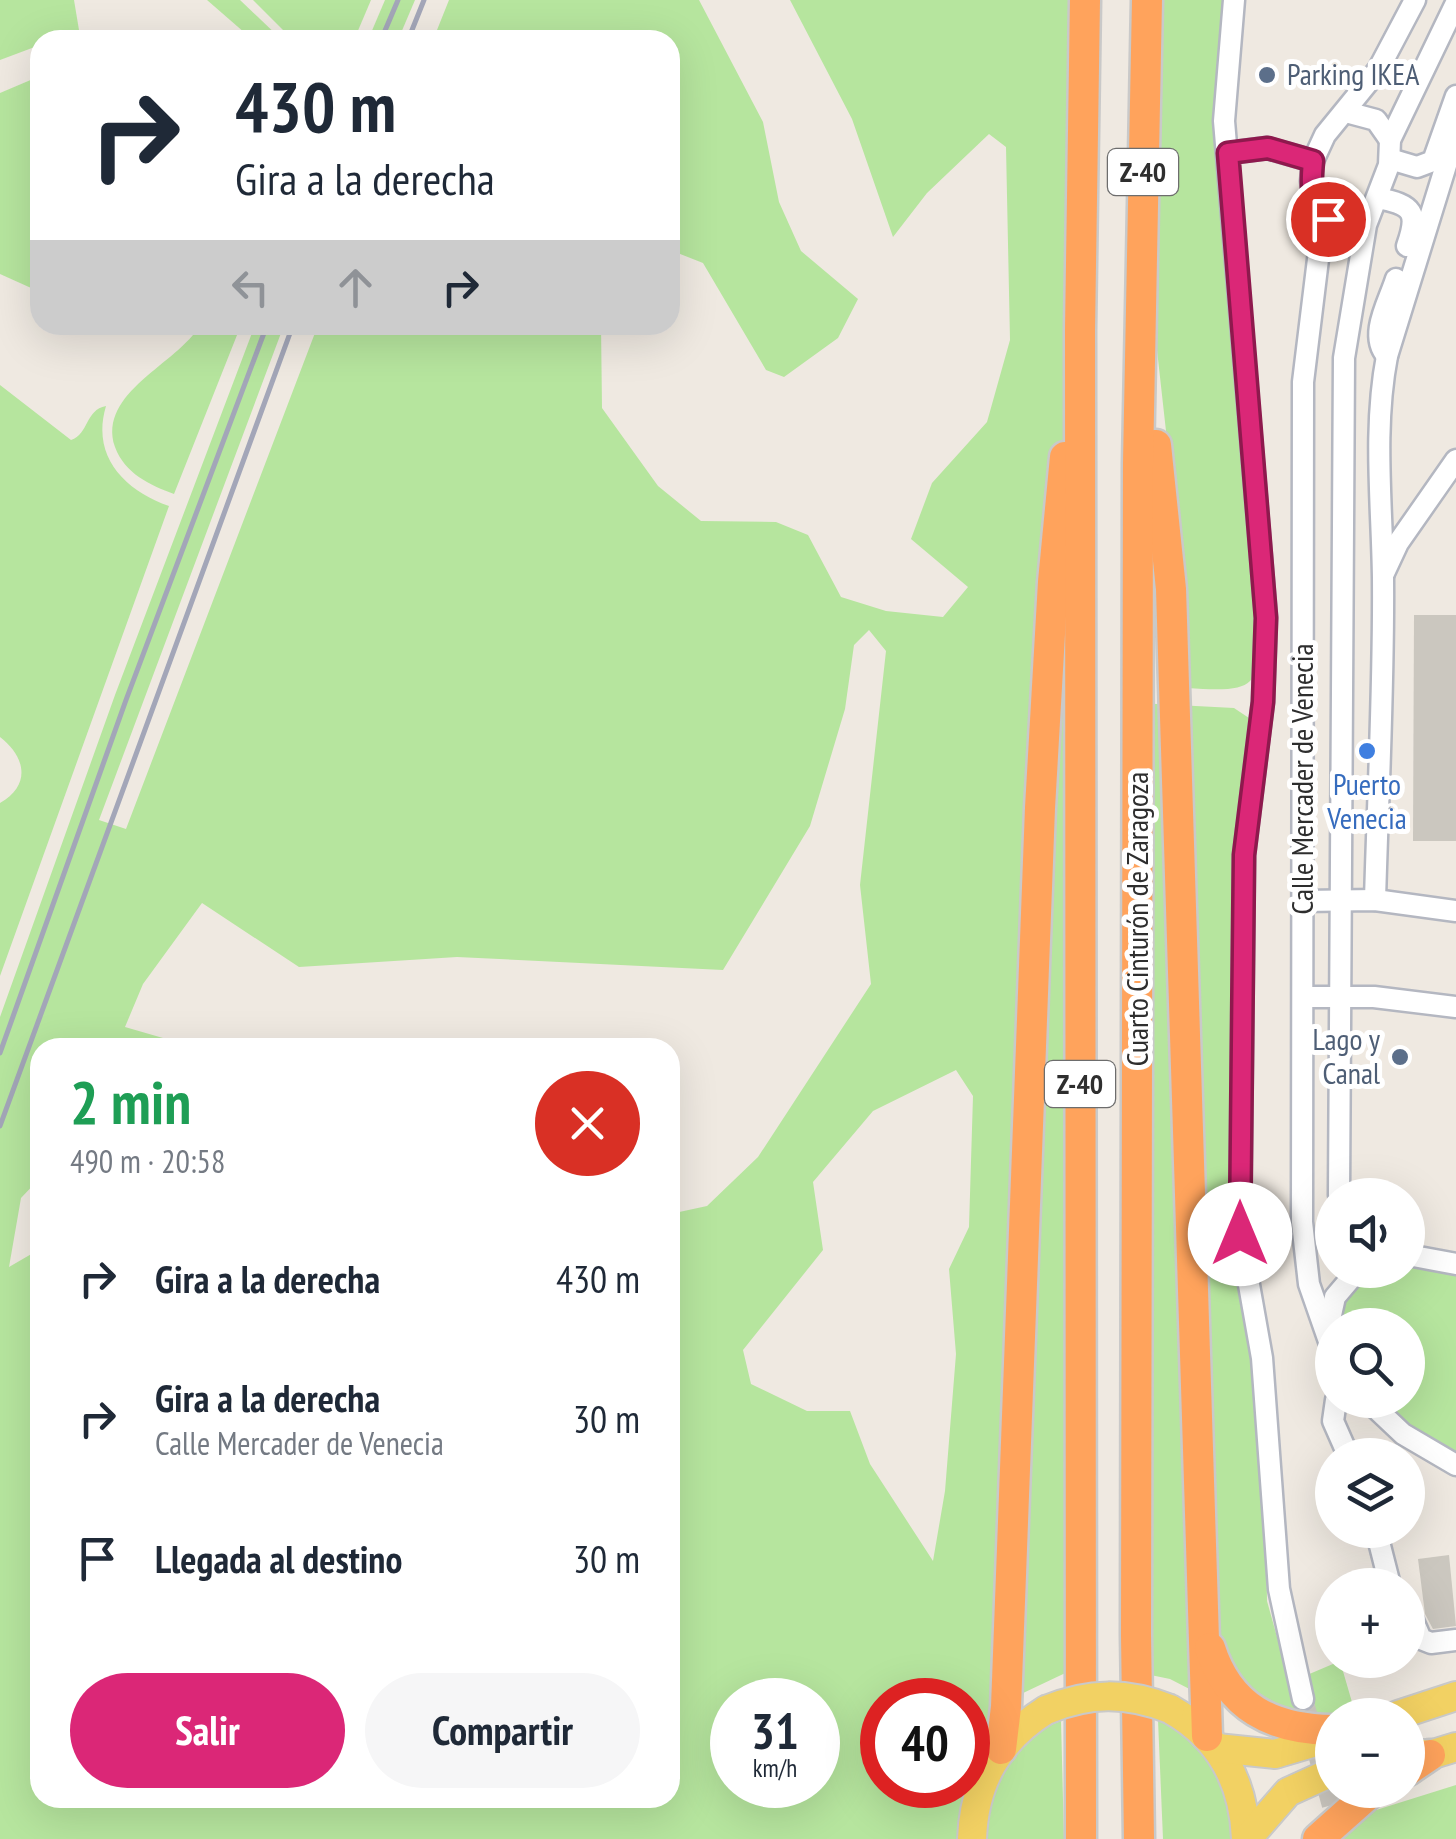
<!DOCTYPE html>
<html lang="es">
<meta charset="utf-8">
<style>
:root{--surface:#fff;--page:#f6f6f7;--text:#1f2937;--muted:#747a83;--accent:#db2777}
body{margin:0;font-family:"PT Sans Narrow",sans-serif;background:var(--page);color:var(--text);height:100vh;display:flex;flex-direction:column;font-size:38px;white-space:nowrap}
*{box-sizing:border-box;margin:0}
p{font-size:32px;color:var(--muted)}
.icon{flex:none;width:55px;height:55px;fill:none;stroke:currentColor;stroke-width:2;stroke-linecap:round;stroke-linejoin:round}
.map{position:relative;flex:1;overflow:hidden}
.sheet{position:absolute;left:30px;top:1038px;width:650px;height:770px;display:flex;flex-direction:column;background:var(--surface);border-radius:30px;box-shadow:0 10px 40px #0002}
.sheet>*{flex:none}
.top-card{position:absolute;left:30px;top:30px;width:650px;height:305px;border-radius:30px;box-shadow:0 10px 40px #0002;background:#fff;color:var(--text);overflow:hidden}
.buttons{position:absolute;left:1315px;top:1178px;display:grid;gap:20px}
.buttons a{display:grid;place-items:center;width:110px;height:110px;border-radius:50%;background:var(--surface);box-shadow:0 10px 40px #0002;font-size:50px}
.speed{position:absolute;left:710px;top:1678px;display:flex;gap:20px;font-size:50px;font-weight:700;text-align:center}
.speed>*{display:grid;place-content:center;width:130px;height:130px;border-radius:50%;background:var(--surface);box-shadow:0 10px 40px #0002;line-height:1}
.speed small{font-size:25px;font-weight:400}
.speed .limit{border:15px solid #d22;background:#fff;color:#111}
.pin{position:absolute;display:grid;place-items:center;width:85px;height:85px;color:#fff;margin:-42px;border:5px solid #fff;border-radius:50%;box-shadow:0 2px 10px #0007}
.me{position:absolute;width:110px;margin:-55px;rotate:0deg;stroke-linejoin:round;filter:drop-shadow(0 0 8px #0008)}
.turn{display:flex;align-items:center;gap:35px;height:210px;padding:0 40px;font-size:45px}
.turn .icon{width:130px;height:130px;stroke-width:2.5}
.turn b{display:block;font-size:70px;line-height:85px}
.lanes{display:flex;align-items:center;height:95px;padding:0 40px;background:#0003;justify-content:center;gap:50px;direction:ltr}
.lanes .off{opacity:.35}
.round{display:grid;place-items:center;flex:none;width:105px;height:105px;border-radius:52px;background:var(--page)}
.summary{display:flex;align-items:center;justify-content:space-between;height:170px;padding:0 40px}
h1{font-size:60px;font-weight:800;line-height:75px;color:#1e9e55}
.action{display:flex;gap:20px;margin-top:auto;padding:20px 40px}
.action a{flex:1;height:115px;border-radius:60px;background:var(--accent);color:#fff;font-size:40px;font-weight:800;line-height:115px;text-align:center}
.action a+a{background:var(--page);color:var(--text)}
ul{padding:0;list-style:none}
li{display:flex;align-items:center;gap:30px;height:140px;padding:0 40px}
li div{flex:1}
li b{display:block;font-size:38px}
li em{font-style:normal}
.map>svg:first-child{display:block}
</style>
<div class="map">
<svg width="1456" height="1839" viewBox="0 0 1456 1839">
<rect width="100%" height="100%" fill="#efe9e1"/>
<!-- green -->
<g fill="#b6e59e" fill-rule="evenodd">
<polygon points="0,0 74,0 79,30 53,40 40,40 40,45 0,60"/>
<polygon points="207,0 240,0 282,40 253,40"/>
<polygon points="253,0 371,0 354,40 293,40"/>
<polygon points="385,0 415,0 398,40 368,40"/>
<polygon points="449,0 699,0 763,122 779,202 801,251 858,299 838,338 784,377 766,370 703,263 670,250 670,40 433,40"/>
<path d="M 790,0 L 1085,0 L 1080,330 L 1051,700 L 1081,703 L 1078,1667 L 1021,1694 L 972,1839 L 0,1839 L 0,1017 L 115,695 L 255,325 L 284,325 L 99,820 L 126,829 L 318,325 L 601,325 L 602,408 L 658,486 L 701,521 L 776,522 L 808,535 L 841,597 L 886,611 L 943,617 L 968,587 L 911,539 L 932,483 L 987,422 L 1010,340 L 1006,147 L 989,134 L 927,193 L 893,237 L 852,119 ZM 869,630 L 886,651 L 860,885 L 871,984 L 758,1157 L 707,1206 L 670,1214 L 670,1798 L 40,1798 L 40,1249 L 9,1267 L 21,1198 L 40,1178 L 40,1048 L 194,1047 L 125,1027 L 143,984 L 202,903 L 299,967 L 457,957 L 723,970 L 810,826 L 845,709 L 854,645 ZM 956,1070 L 973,1096 L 969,1227 L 949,1269 L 956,1354 L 945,1491 L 933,1561 L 870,1464 L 850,1411 L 807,1411 L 751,1384 L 743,1350 L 823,1250 L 813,1182 L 873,1111 ZM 732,1700 L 818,1700 L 818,1785 L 732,1785 ZM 882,1700 L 968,1700 L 968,1785 L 882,1785 Z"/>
<path d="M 1147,0 L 1229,0 L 1218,90 L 1256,608 C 1256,681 1270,694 1187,688 L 1168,449 L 1142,215 Z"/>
<polygon points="40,76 40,292 0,274 0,93"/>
<path d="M 200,325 L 241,325 L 174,494 C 150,485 125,474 115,447 C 97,392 178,364 200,325 Z"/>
<path d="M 0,385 L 71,440 C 89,434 85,410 106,406 C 91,456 124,490 169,506 L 0,976 L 0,803 C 32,785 25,756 0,737 Z"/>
<polygon points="1138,703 1234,708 1249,718 1239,1209 1264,1386 1267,1601 1296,1705 1315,1700 1307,1675 1340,1661 1354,1709 1328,1718 1264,1704 1205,1697 1170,1679 1136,1672"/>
<polygon points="1408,1263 1456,1272 1456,1459 1437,1449 1376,1400 1408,1400 1408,1325 1334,1325 1337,1305 1365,1270 1408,1270"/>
<path d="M 1158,1720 C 1207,1738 1231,1789 1231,1839 L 1163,1839 Z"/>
<path d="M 1061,1721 L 1064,1839 L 986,1839 C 982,1789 1014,1738 1061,1721 Z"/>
<polygon points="1456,1785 1456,1839 1340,1839 1373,1811"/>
</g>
<!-- building -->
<g fill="#cbc7bf">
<polygon points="1414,615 1456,615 1456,841 1413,841"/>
<polygon points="1449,1555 1456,1626 1433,1629 1425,1614 1418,1559"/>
</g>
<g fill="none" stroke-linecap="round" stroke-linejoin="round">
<!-- minor-tunnel -->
<polyline stroke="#c8c4bd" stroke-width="20" stroke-dasharray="20 10" stroke-linecap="butt" points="1303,1699 1341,1839"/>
<defs>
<g id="minor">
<polyline points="1234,0 1224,121 1266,617 1263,701 1244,855 1240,1234 1262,1358 1279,1589 1303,1699"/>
<polyline points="1346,112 1376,120 1390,140"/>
<polyline points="1228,153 1267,148 1313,161"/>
<polyline points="1390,159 1417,167 1433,161 1456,96"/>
<path d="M 1378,198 C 1413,205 1419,212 1407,246"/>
<polyline points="1319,213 1338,222 1370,212"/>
<path d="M 1387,356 C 1368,335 1389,302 1396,279"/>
<polyline points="1384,573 1398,543 1456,460"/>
<path d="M 1375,900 C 1378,793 1384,685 1383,578 C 1382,504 1373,429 1387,356 L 1456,133"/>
<polyline points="1303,901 1375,900 1456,911"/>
<polyline points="1303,997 1374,997 1456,1007"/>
<polyline points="1339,1195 1344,358 1366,225 1389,165 1390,140 1456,3"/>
<polyline points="1408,1255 1456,1264"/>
<polyline points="1327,1333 1335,1297 1358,1270"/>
<polyline points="1332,1350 1309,1284 1302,1222 1303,382 1320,243 1311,181 1313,161 1325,135 1378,70 1415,0"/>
<polyline points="1336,1400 1333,1421 1348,1455"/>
<polyline points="1367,1400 1403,1434 1456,1465"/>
<polyline points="1376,1530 1390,1585"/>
<polyline points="1408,1609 1421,1639 1431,1643 1456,1640"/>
</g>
<g id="major">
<path d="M 1170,1709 C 1220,1737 1244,1782 1246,1839"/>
<polyline points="1398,1715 1456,1696"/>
<polyline points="1217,1748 1275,1754 1332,1737"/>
<polyline points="1408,1752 1430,1755 1456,1747"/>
<path d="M 972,1839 C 974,1782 998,1740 1046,1710"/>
<polyline points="1247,1839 1288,1792 1332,1772"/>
</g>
<g id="highway">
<polyline points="1156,445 1171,589 1207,1736"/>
<path d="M 1210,1648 C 1229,1708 1272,1729 1332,1730"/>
<polyline points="1001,1749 1006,1707 1040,808 1053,582 1065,457"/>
<polyline points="1408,1770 1430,1755"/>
<polyline points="1081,1839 1080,330 1085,0"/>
<polyline points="1139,1839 1136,1635 1138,463 1147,0"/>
<polyline points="1318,1839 1373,1790"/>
</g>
</defs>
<!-- minor casing -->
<use href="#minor" stroke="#b4b7c1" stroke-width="25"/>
<!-- major casing -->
<use href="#major" stroke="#c9c9c9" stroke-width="32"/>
<!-- highway casing -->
<use href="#highway" stroke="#c9c9c9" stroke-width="35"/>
<!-- minor -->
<use href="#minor" stroke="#fff" stroke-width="20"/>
<!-- major -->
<use href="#major" stroke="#f2d163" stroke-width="28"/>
<!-- highway -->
<use href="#highway" stroke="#ffa35c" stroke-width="30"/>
<!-- rail -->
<g stroke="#a3a6b8" stroke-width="5">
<polyline points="381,40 398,0"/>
<polyline points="408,40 424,0"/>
<polyline points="0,1053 126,700 267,325"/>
<polyline points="0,1126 293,325"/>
</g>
<defs>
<path id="major-bridge" d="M 1046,1710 C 1089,1692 1127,1692 1170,1709"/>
</defs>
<!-- major-bridge casing -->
<use href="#major-bridge" stroke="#c9c9c9" stroke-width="32" stroke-linecap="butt"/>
<!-- major-bridge -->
<use href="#major-bridge" stroke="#f2d163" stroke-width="28"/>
</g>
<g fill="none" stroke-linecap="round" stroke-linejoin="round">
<defs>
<path id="route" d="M 1240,1234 L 1244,855 L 1263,702 L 1266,618 L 1228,153 L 1268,148 L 1313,161 C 1311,182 1309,206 1328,219"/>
</defs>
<!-- route casing -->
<use href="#route" stroke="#8e194d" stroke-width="25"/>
<!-- route -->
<use href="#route" stroke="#db2777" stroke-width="18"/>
</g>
<!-- markers -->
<g fill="#5c6f8a" stroke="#fff" stroke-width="4">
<circle cx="1267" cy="75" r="10"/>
<circle cx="1400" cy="1057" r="10"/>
</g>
<circle fill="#3f7fe0" stroke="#fff" stroke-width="4" cx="1367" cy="751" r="10"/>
<g text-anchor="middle" stroke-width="10" stroke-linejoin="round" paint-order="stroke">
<!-- shield labels -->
<g fill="#fff" stroke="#6d6d6d" stroke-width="2.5">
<rect x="1108" y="149" width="70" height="46" rx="8"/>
<rect x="1045" y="1061" width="70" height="46" rx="8"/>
</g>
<g font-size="28" font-weight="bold" fill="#2e2e2e">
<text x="1143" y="182">Z-40</text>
<text x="1080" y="1094">Z-40</text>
</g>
<!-- service labels -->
<g font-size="30" fill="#4e5e75" stroke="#fff" text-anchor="start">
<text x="1287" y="85">Parking IKEA</text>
<text x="1380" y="1050" text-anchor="end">Lago y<tspan x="1380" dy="34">Canal</tspan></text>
</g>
<!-- street labels -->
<g font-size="30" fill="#2e2e2e" stroke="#fff">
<text transform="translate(1303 779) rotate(-90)" y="10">Calle Mercader de Venecia</text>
<text transform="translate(1138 919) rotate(-90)" y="10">Cuarto Cinturón de Zaragoza</text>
</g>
<!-- shop labels -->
<g font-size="30" fill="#366cbe" stroke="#fff">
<text x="1367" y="795">Puerto<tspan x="1367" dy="34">Venecia</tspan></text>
</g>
</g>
</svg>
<div class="buttons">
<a><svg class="icon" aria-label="sound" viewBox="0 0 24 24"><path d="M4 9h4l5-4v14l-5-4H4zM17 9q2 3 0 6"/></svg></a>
<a><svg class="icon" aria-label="search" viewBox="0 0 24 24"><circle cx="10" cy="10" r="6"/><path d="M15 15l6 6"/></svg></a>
<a><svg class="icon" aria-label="layers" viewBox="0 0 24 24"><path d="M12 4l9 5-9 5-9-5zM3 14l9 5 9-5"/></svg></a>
<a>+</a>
<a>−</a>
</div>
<div class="speed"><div>31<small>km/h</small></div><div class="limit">40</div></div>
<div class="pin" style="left:1328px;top:219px;background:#d93025"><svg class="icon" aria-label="arrive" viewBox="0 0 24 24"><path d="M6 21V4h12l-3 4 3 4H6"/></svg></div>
<svg class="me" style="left:1240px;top:1234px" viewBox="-20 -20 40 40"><circle r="19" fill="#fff"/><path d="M0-13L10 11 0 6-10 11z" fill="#db2777"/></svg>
<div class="top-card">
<div class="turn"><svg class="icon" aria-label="right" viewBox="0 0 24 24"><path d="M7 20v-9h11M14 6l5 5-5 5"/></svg><div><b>430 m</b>Gira a la derecha</div></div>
<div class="lanes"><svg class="icon off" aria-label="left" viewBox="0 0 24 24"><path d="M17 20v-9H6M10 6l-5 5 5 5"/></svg><svg class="icon off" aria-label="ahead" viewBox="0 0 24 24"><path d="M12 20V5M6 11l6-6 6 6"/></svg><svg class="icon" aria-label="right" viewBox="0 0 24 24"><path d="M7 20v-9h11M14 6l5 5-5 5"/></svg></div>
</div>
<section class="sheet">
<div class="summary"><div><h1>2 min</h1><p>490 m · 20:58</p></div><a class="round" style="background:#d93025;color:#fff"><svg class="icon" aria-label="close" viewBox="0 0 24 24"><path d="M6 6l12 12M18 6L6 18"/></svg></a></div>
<ul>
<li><svg class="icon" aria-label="right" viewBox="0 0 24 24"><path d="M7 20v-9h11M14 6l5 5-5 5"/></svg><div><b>Gira a la derecha</b></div><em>430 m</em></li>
<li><svg class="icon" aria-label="right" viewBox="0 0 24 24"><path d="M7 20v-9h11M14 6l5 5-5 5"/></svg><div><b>Gira a la derecha</b><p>Calle Mercader de Venecia</p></div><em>30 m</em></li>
<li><svg class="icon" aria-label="arrive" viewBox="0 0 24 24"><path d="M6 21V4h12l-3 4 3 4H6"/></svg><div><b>Llegada al destino</b></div><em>30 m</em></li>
</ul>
<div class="action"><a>Salir</a><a>Compartir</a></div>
</section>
</div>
